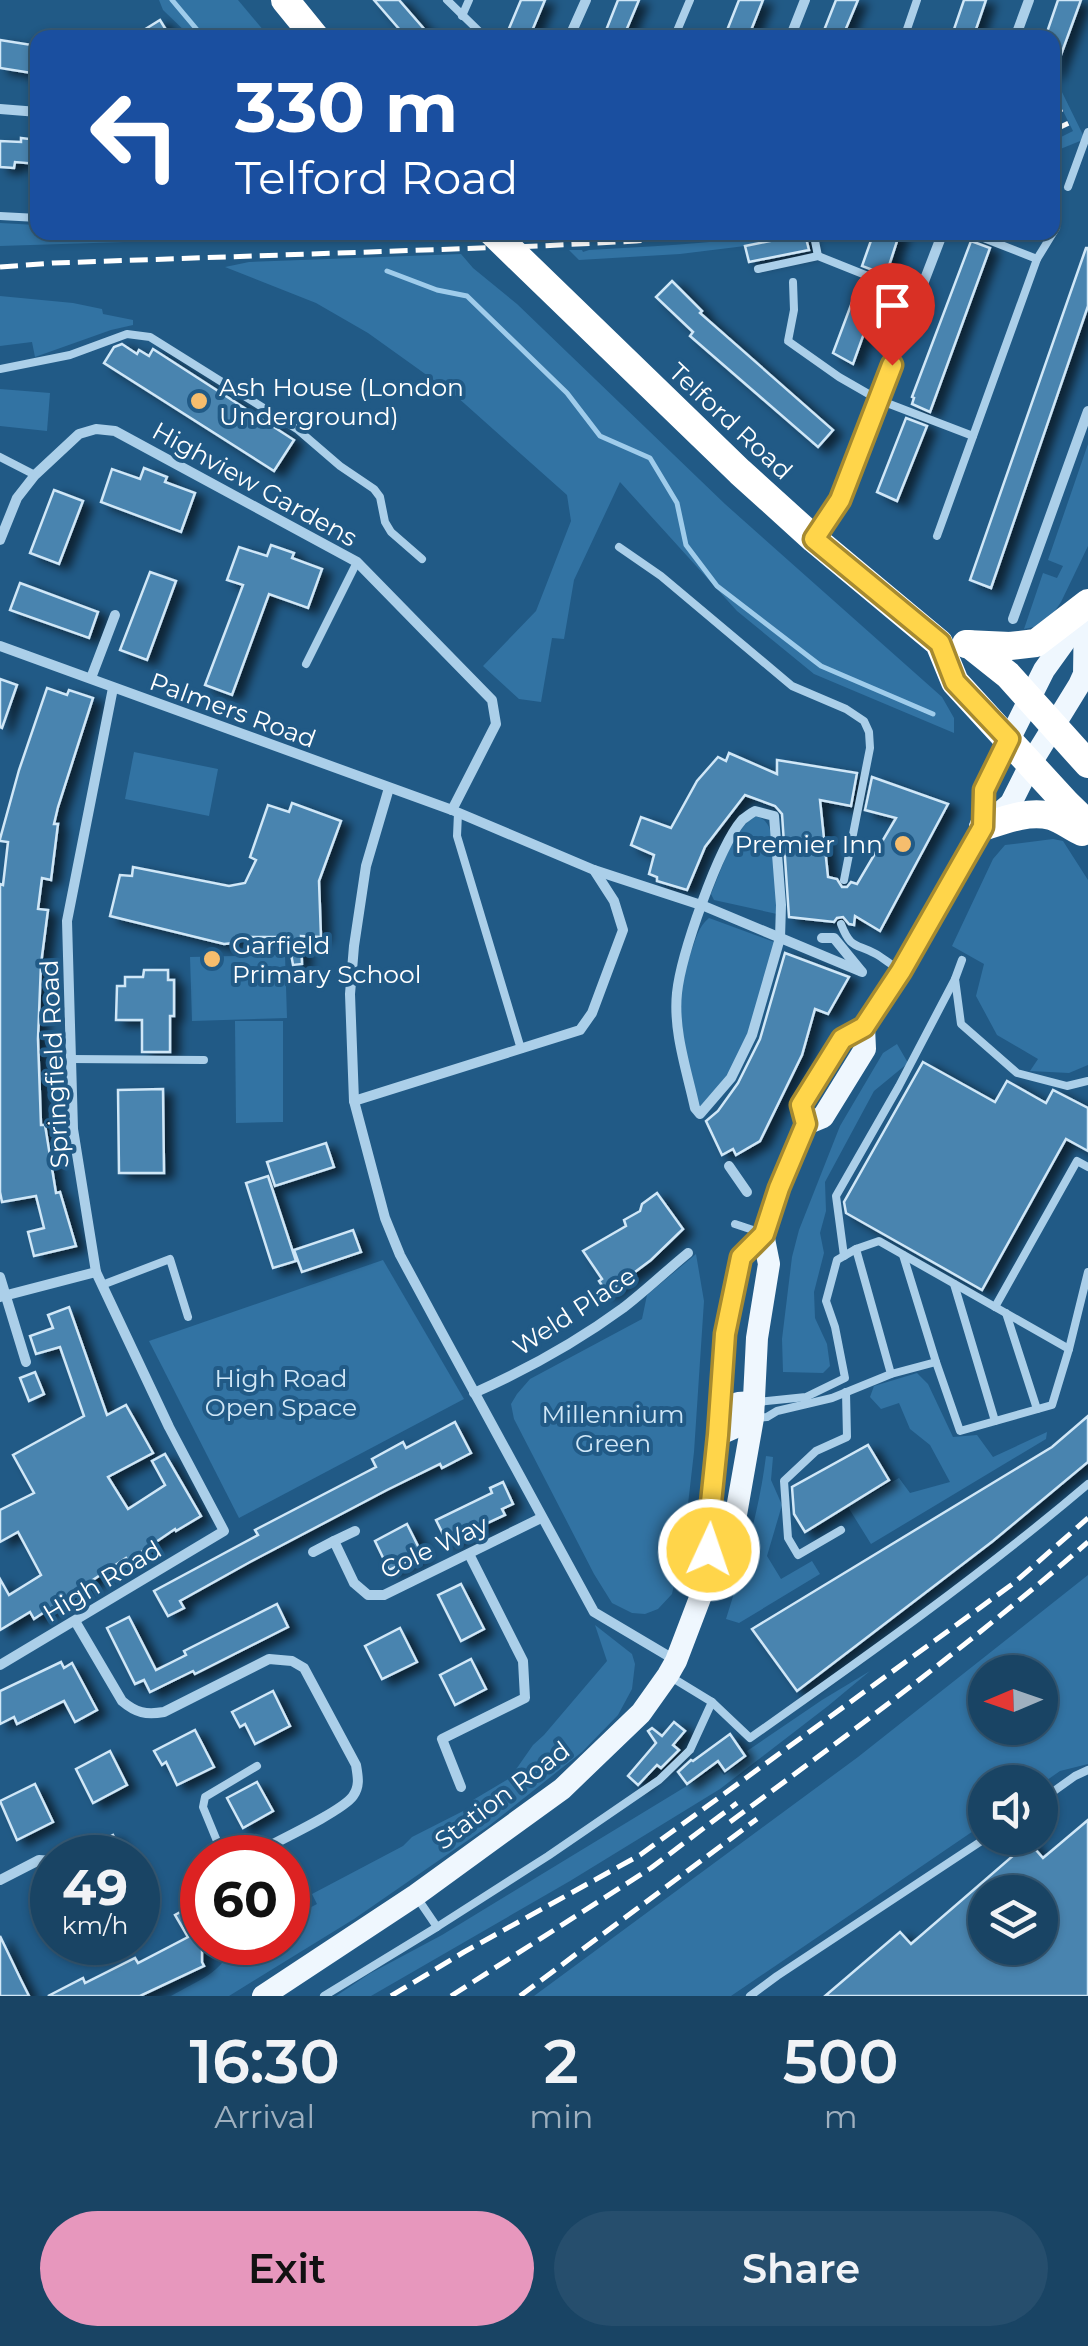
<!DOCTYPE html>
<style>
:root{--surface:#194464;--page:#264e6d;--text:#f1f3f6;--muted:#9fb0bf;--line:#375c78;--accent:#e797bd}
body{margin:0;font-family:Montserrat,sans-serif;background:var(--page);color:var(--text);height:100vh;display:flex;flex-direction:column;font-size:38px;white-space:nowrap}
*{box-sizing:border-box;margin:0}
p{font-size:32px;color:var(--muted)}
.icon{flex:none;width:55px;height:55px;fill:none;stroke:currentColor;stroke-width:2;stroke-linecap:round;stroke-linejoin:round}
.map{position:relative;height:1996px;overflow:hidden}
.drawer{display:flex;flex-direction:column;background:var(--surface);flex:1}
.drawer>*{flex:none}
.guide{position:absolute;left:30px;top:30px;width:1030px;height:210px;border-radius:20px;box-shadow:0 2px 8px #0004,0 0 0 2px var(--line);background:#1a4fa0;color:#fff;overflow:hidden}
.needle{width:65px;rotate:268deg}
.buttons{position:absolute;left:968px;top:1655px;display:grid;gap:20px}
.buttons a{display:grid;place-items:center;width:90px;height:90px;border-radius:50%;background:var(--surface);box-shadow:0 2px 8px #0004,0 0 0 2px var(--line);font-size:50px}
.speed{position:absolute;left:30px;top:1835px;display:flex;gap:20px;font-size:50px;font-weight:700;text-align:center}
.speed>*{display:grid;place-content:center;width:130px;height:130px;border-radius:50%;background:var(--surface);box-shadow:0 2px 8px #0004,0 0 0 2px var(--line);line-height:1}
.speed small{font-size:25px;font-weight:400}
.speed .limit{border:15px solid #d22;background:#fff;color:#111}
.pin{position:absolute;display:grid;place-items:center;width:85px;height:85px;color:#fff;margin:-102px -42px;border-radius:50% 50% 50% 0;rotate:-45deg;box-shadow:0 0 10px #0007}
.pin .icon{rotate:45deg}
.me{position:absolute;width:110px;margin:-55px;rotate:3deg;stroke-linejoin:round;filter:drop-shadow(0 0 8px #0008)}
.turn{display:flex;align-items:center;gap:35px;height:210px;padding:0 40px;font-size:45px}
.turn .icon{width:130px;height:130px;stroke-width:2.5}
.turn b{display:block;font-size:70px;line-height:85px}
.eta{display:flex;justify-content:space-evenly;align-items:center;height:170px;text-align:center}
.eta b{font-size:60px;font-weight:600;line-height:70px}
.button{display:flex;gap:20px;margin-top:auto;padding:20px 40px}
.button a{flex:1;height:115px;border-radius:60px;background:var(--accent);color:#111;font-size:40px;font-weight:600;line-height:115px;text-align:center}
.button a+a{background:var(--page);color:var(--text)}
.map>svg:first-child{display:block}
</style>
<div class="map">
<svg width="1088" height="1996" viewBox="0 0 1088 1996">
<defs>
<filter id="shadow"><feDropShadow dx="9" dy="5" stdDeviation="5" flood-color="#0009"/></filter>
</defs>
<rect width="100%" height="100%" fill="#215a86"/>
<!-- green -->
<g fill="#3273a3" fill-rule="evenodd">
<polygon points="159,0 238,0 269,37 191,37 163,10"/>
<polygon points="1060,88 1085,139 1053,152 1053,141 1073,131 1057,99 1053,100 1052,92"/>
<polygon points="0,223 37,225 38,232 409,233 256,238 255,236 250,238 0,246"/>
<path d="M 779,233 L 814,233 L 745,246 L 680,254 L 579,260 L 569,250 L 582,250 L 583,252 L 589,250 C 651,246 716,244 779,233 Z"/>
<polygon points="461,254 473,268 517,304 725,504 942,697 954,718 954,733 814,674 737,611 620,482 574,580 564,639 552,638 541,702 519,699 483,666 536,611 571,521 567,495 456,396 368,333 316,303 225,267 249,262"/>
<polygon points="0,296 73,303 102,309 103,314 133,320 133,325 111,330 35,357 32,342 0,346"/>
<polygon points="0,389 50,393 47,431 0,426"/>
<polygon points="1088,444 1088,546 1061,602 1050,618 1044,625 1024,629 1043,573 1057,578 1063,566 1048,560"/>
<polygon points="134,752 218,769 209,816 125,799"/>
<path d="M 749,815 C 755,816 761,817 765,821 C 778,833 777,895 777,914 L 714,900 L 711,894 L 733,839 Z"/>
<polygon points="1053,839 1063,841 1088,880 1088,1065 1069,1073 1030,1071 1038,1059 997,1035 976,996 984,964 952,946 993,859 1005,845"/>
<path d="M 709,918 L 777,943 L 744,1052 L 723,1081 L 697,1110 C 685,1052 669,1011 691,952 C 696,939 698,927 709,918 Z"/>
<polygon points="285,955 287,1018 192,1021 190,957"/>
<polygon points="235,1021 283,1021 283,1122 236,1123"/>
<polygon points="897,1044 908,1063 874,1091 825,1182 826,1211 820,1233 824,1253 814,1292 815,1318 827,1344 830,1366 823,1373 783,1372 782,1339 792,1257 799,1230 840,1126 883,1053"/>
<polygon points="696,1254 704,1301 694,1452 684,1539 672,1594 658,1609 645,1614 632,1613 612,1603 594,1574 514,1419 511,1404 517,1394 530,1379 642,1319 647,1295"/>
<polygon points="383,1260 464,1399 239,1518 149,1341"/>
<polygon points="917,1373 928,1384 953,1437 977,1435 993,1457 1047,1432 1046,1439 871,1544 848,1507 899,1478 910,1493 950,1482 930,1445 910,1429 899,1403 881,1409 870,1397 874,1386"/>
<path d="M 766,1456 L 773,1457 L 771,1480 L 782,1505 L 767,1556 L 781,1579 L 812,1561 L 820,1574 L 739,1623 L 726,1619 C 743,1565 759,1512 766,1456 Z"/>
<path d="M 1088,1575 L 1088,1764 L 1060,1771 L 1040,1785 L 1040,1782 L 985,1782 L 985,1823 L 731,1996 L 534,1996 L 858,1757 ZM 985,1672 L 1040,1672 L 1040,1728 L 985,1728 Z"/>
<path d="M 595,1625 L 632,1654 L 635,1664 L 632,1689 L 618,1715 L 582,1752 L 490,1825 L 354,1919 L 229,1996 L 171,1996 C 197,1981 223,1973 234,1943 L 288,1942 L 288,1919 L 317,1904 L 312,1894 L 403,1846 L 412,1837 L 475,1805 L 473,1800 L 510,1778 L 533,1745 L 544,1735 L 607,1661 Z"/>
<polygon points="870,1671 828,1706 720,1789 570,1881 371,1996 336,1996 369,1974 442,1935 718,1767 724,1775 750,1756 747,1751 822,1700"/>
</g>
<g fill="none" stroke-linecap="round" stroke-linejoin="round">
<!-- stream -->
<g stroke="#9fcceb" stroke-width="5">
<polyline points="172,0 204,38"/>
<polyline points="387,271 437,290 467,296 567,393 600,436 650,458 677,503 686,545 717,586 821,666 933,714"/>
</g>
</g>
<!-- building -->
<g fill="#4a84af" stroke="#d0e7f7" stroke-width="2.5" fill-rule="evenodd" filter="url(#shadow)">
<polygon points="374,0 399,0 432,38 407,38"/>
<polygon points="521,0 545,0 529,38 505,38"/>
<polygon points="618,0 639,0 623,38 603,38"/>
<polygon points="739,0 763,0 748,38 724,38"/>
<polygon points="836,0 858,0 842,38 821,38"/>
<polygon points="964,0 986,0 973,38 951,38"/>
<polygon points="1058,0 1081,0 1054,74 1052,74 1052,38 1045,38"/>
<polygon points="160,20 171,38 131,38"/>
<polygon points="0,40 38,46 38,74 0,68"/>
<polygon points="21,138 38,140 38,164 15,162 14,168 0,167 0,141 21,142"/>
<polygon points="874,232 900,232 886,275 862,266"/>
<polygon points="805,234 809,250 749,262 745,246"/>
<polygon points="971,241 990,248 930,412 912,404 914,398 912,397"/>
<polygon points="1086,248 1088,248 1088,306 991,588 970,580"/>
<polygon points="672,281 702,311 700,313 833,430 818,447 690,336 693,332 656,297"/>
<polygon points="860,281 880,289 853,364 833,353"/>
<polygon points="122,344 137,354 139,350 149,356 153,349 294,440 274,471 104,363 114,347"/>
<polygon points="906,418 927,426 897,501 877,492"/>
<polygon points="144,468 167,477 165,482 195,493 181,532 101,502 112,469 140,479"/>
<polygon points="54,490 83,501 59,564 30,553"/>
<polygon points="271,545 294,553 292,558 322,569 308,608 269,594 232,695 205,685 243,585 227,580 239,547 267,556"/>
<polygon points="150,572 176,581 147,660 120,650"/>
<polygon points="20,583 98,612 89,638 10,610"/>
<polygon points="0,679 17,685 2,728 0,727"/>
<polygon points="47,688 67,695 69,690 93,698 58,807 54,824 58,824 51,880 42,878 38,909 48,910 41,964 38,1039 41,1125 45,1125 56,1193 60,1192 76,1246 34,1256 28,1232 44,1228 36,1196 2,1202 0,1192 0,884 3,885 8,842 0,841 0,839 19,770"/>
<polygon points="729,753 777,774 777,760 857,773 851,806 820,800 828,877 837,879 842,887 847,887 851,882 857,884 896,818 865,810 872,777 948,804 880,931 855,916 854,925 849,924 843,917 837,918 834,922 789,917 782,814 775,806 745,795 705,847 687,890 657,881 657,877 649,874 654,855 631,845 641,817 671,828 697,781 718,757 726,761"/>
<polygon points="292,803 341,821 319,881 321,937 301,936 302,964 293,965 288,937 235,937 234,943 224,944 110,916 120,875 132,876 133,867 229,886 245,883 256,860 250,857 268,805 289,812"/>
<polygon points="785,953 849,977 828,1014 815,1009 802,1055 760,1141 736,1155 733,1149 722,1155 706,1121 718,1111 738,1083 760,1039"/>
<polygon points="144,970 168,970 168,980 174,980 174,1016 170,1016 170,1052 142,1052 142,1020 116,1020 117,986 125,986 125,977 143,977"/>
<polygon points="923,1062 995,1102 1007,1081 1046,1103 1053,1090 1088,1108 1088,1151 1066,1139 982,1290 846,1213 844,1202"/>
<polygon points="163,1089 164,1173 119,1173 118,1090"/>
<polygon points="326,1143 334,1167 275,1186 267,1162"/>
<polygon points="268,1176 296,1261 273,1268 246,1183"/>
<polygon points="657,1193 683,1229 651,1260 607,1293 599,1281 602,1279 583,1251 626,1226 624,1220 640,1211 642,1204"/>
<polygon points="353,1230 361,1252 302,1272 294,1250"/>
<polygon points="69,1307 107,1415 126,1405 153,1453 108,1477 128,1509 165,1485 152,1461 165,1454 201,1516 176,1531 175,1529 128,1561 126,1558 34,1619 30,1612 0,1630 0,1579 9,1595 41,1575 18,1532 0,1542 0,1510 34,1493 13,1455 84,1416 60,1347 36,1354 30,1336 53,1328 48,1315"/>
<polygon points="35,1372 44,1394 29,1401 20,1378"/>
<polygon points="1088,1416 1088,1462 993,1541 797,1691 752,1629 1052,1447"/>
<polygon points="455,1422 471,1453 442,1468 440,1464 387,1490 250,1562 180,1601 184,1608 168,1616 154,1591 258,1535 255,1530 376,1467 372,1459 403,1442 406,1448"/>
<polygon points="868,1445 889,1480 805,1532 794,1514 792,1487"/>
<polygon points="503,1482 513,1504 502,1509 505,1515 447,1542 436,1520 492,1493 490,1488"/>
<polygon points="407,1524 422,1554 389,1570 375,1541"/>
<polygon points="461,1584 484,1629 461,1641 438,1595"/>
<polygon points="277,1604 288,1627 195,1674 193,1671 150,1692 144,1680 135,1684 107,1628 129,1617 156,1670 186,1655 184,1651"/>
<polygon points="400,1628 417,1662 382,1679 365,1646"/>
<polygon points="471,1659 486,1689 455,1705 440,1675"/>
<polygon points="61,1662 64,1668 72,1663 97,1710 75,1722 64,1701 17,1724 14,1717 0,1724 0,1691"/>
<polygon points="273,1691 290,1726 255,1744 245,1724 240,1727 232,1712"/>
<polygon points="674,1722 685,1731 673,1745 679,1750 661,1768 657,1765 638,1785 628,1776 656,1743 648,1731 652,1728 662,1736"/>
<polygon points="195,1730 214,1767 177,1785 166,1762 162,1765 154,1751"/>
<polygon points="730,1734 745,1756 725,1771 718,1761 687,1784 678,1772 691,1760 693,1761"/>
<polygon points="110,1751 127,1785 93,1803 76,1769"/>
<polygon points="257,1782 273,1811 243,1828 227,1798"/>
<polygon points="35,1784 53,1822 17,1840 0,1801"/>
<path d="M 1088,1820 L 1088,1996 L 825,1996 L 900,1932 L 911,1944 L 1029,1842 L 1043,1858 ZM 985,1892 L 1040,1892 L 1040,1948 L 985,1948 Z"/>
<polygon points="113,1835 125,1858 71,1858"/>
<polygon points="202,1900 202,1962 204,1966 140,1996 48,1996 83,1978 85,1983 135,1958 138,1963 188,1937 175,1915"/>
<polygon points="0,1936 21,1980 29,1996 0,1996"/>
</g>
<g fill="none" stroke-linecap="round" stroke-linejoin="round">
<!-- lane -->
<g stroke="#abcfe9" stroke-width="8">
<polyline points="447,0 486,38"/>
<polyline points="462,16 469,0"/>
<polyline points="674,38 690,0"/>
<polyline points="904,38 917,0"/>
<polyline points="1068,187 1088,132"/>
<polyline points="0,216 38,218"/>
<polyline points="968,232 1037,259"/>
<polyline points="815,241 818,256"/>
<polyline points="758,269 818,256 918,296"/>
<polyline points="793,282 794,310 788,341 839,377 879,400 973,436"/>
<polyline points="0,369 70,355 127,334 150,337 297,429 340,466 374,489 380,497 385,522 391,532 422,559"/>
<polyline points="0,457 35,475"/>
<polyline points="937,536 1037,259 1056,228"/>
<polyline points="619,547 661,576 792,686 846,709 864,721 869,732 870,748 844,880"/>
<polyline points="306,664 357,562"/>
<polyline points="458,813 457,836 521,1049"/>
<path d="M 841,924 C 851,950 856,943 876,954 C 883,958 890,964 897,968"/>
<polyline points="962,960 955,979 961,1024 1017,1073 1067,1086 1088,1081"/>
<polyline points="71,1059 204,1060"/>
<polyline points="735,1224 759,1232"/>
<polyline points="903,1255 936,1362"/>
<polyline points="844,1256 836,1196 899,1086 955,979"/>
<polyline points="954,1284 995,1421"/>
<polyline points="102,1285 170,1259 188,1317"/>
<polyline points="995,1307 1077,1161 1088,1167"/>
<polyline points="1006,1313 1037,1409"/>
<polyline points="1069,1349 1088,1272"/>
<polyline points="758,1402 806,1397 845,1378 835,1327 826,1301 837,1260 856,1249 891,1374"/>
<polyline points="755,1418 767,1417 777,1411 832,1398 891,1374 936,1362 960,1431 1052,1405 1069,1349 879,1241 856,1249"/>
<polyline points="841,1530 798,1555 788,1538 784,1481 816,1451 847,1437 846,1392"/>
<path d="M 712,1702 L 750,1738 C 865,1657 981,1575 1088,1484"/>
<polyline points="1040,1801 1075,1776 1088,1770"/>
<polyline points="224,1858 203,1807 205,1797 257,1766"/>
<polyline points="437,1927 548,1856 659,1780 690,1750 712,1702 671,1677"/>
<polyline points="324,1996 437,1927 418,1899"/>
<polyline points="750,1996 777,1976 986,1838"/>
</g>
<!-- street -->
<g stroke="#abcfe9" stroke-width="10">
<polyline points="569,38 586,0"/>
<polyline points="790,38 805,0"/>
<polyline points="1015,38 1029,0"/>
<polyline points="0,109 38,112"/>
<polyline points="815,538 840,500 943,232"/>
<polyline points="0,540 17,498 35,475 79,434 96,429 115,431 357,562 492,700 496,724 452,810"/>
<polyline points="1013,619 1088,411"/>
<polyline points="0,646 452,810 594,870 614,901 623,930 592,1013 580,1030 354,1101"/>
<polyline points="91,678 115,615"/>
<polyline points="389,788 366,866 354,946 350,994 354,1101 385,1218 400,1255 441,1331 594,1612 675,1660"/>
<path d="M 755,811 L 774,816 L 781,905 L 780,938 L 752,1035 L 731,1078 L 700,1114 L 695,1108 C 687,1071 673,1031 677,993 C 681,955 718,848 742,820 C 743,819 754,811 755,811 Z"/>
<polyline points="594,870 704,906 862,972"/>
<polyline points="822,938 834,938 861,971"/>
<polyline points="729,1166 747,1192"/>
<polyline points="0,1277 26,1362"/>
<polyline points="0,1297 96,1272"/>
<path d="M 474,1393 C 526,1370 578,1341 623,1308 C 645,1291 666,1271 688,1253"/>
<polyline points="355,1531 334,1541 354,1583 368,1595 384,1595 541,1518"/>
<polyline points="313,1552 334,1541"/>
<path d="M 75,1621 L 122,1701 C 136,1713 146,1715 164,1712 L 269,1659 L 292,1661 L 304,1668 L 356,1765 C 358,1777 360,1786 353,1796 C 342,1812 267,1846 246,1858"/>
<polyline points="0,1665 224,1531 169,1427 96,1272 73,1129 67,921 113,688"/>
<polyline points="461,1787 442,1739 525,1698 523,1661 469,1554"/>
<polyline points="0,1880 39,1860 52,1861"/>
<polyline points="108,1942 109,1945"/>
</g>
<!-- primary -->
<g stroke="#eff7fe" stroke-width="22">
<polyline points="983,827 984,790 1044,670 1085,613"/>
<polyline points="806,1124 823,1117 865,1049 864,1027"/>
<polyline points="718,1435 736,1427 738,1403 754,1402"/>
<polyline points="708,1577 709,1522 718,1435 725,1334 741,1257 763,1234 779,1188 806,1124 801,1105 842,1039 864,1027 901,971 983,827 1011,803 1031,763 1079,685 1084,674 1085,612"/>
<polyline points="263,1996 416,1895 562,1789 641,1713 668,1675 676,1661 708,1577 734,1526 753,1418 757,1338 769,1264 763,1234"/>
</g>
<!-- highway -->
<g stroke="#fff" stroke-width="28">
<polyline points="285,0 316,38"/>
<polyline points="492,232 740,472 814,539 939,643 955,682 1067,804 1088,824"/>
<polyline points="966,644 1010,646 1036,643 1088,603"/>
<polyline points="969,644 1008,675 1088,764"/>
<path d="M 983,827 C 1004,820 1029,810 1051,816 C 1062,819 1072,828 1082,832"/>
</g>
<!-- rail -->
<g stroke="#fff" stroke-width="5" stroke-dasharray="18 8" stroke-linecap="butt">
<polyline points="1052,114 1062,109"/>
<polyline points="1052,131 1069,123"/>
<polyline points="0,267 53,263 539,246 636,241 724,232"/>
<path d="M 730,1822 C 852,1732 974,1641 1088,1542"/>
<polyline points="391,1996 464,1952 640,1855 1014,1583 1088,1518"/>
<polyline points="451,1996 651,1868 737,1803"/>
<polyline points="520,1996 757,1819"/>
</g>
</g>
<g fill="none" stroke-linecap="round" stroke-linejoin="round">
<defs>
<polyline id="route" points="709,1550 709,1522 718,1435 725,1334 741,1257 764,1234 779,1188 806,1124 801,1105 842,1039 864,1027 901,971 983,827 984,790 1009,739 955,682 940,643 814,539 840,500 892,365"/>
</defs>
<!-- route casing -->
<use href="#route" stroke="#a68a30" stroke-width="25"/>
<!-- route -->
<use href="#route" stroke="#ffd54a" stroke-width="18"/>
</g>
<!-- markers -->
<g fill="#f6bd6d" stroke="#215a86" stroke-width="4">
<circle cx="199" cy="401" r="10"/>
<circle cx="903" cy="844" r="10"/>
<circle cx="212" cy="959" r="10"/>
</g>
<g text-anchor="middle" stroke-width="8" stroke-linejoin="round" paint-order="stroke">
<!-- poi labels -->
<g font-size="25" fill="#fff" stroke="#215a86" text-anchor="start">
<text x="219" y="396">Ash House (London<tspan x="219" dy="29">Underground)</tspan></text>
<text x="883" y="853" text-anchor="end">Premier Inn</text>
<text x="232" y="954">Garfield<tspan x="232" dy="29">Primary School</tspan></text>
</g>
<!-- street labels -->
<g font-size="25" fill="#fff" stroke="#215a86">
<text transform="translate(731 421) rotate(43)" y="9">Telford Road</text>
<text transform="translate(255 484) rotate(29)" y="9">Highview Gardens</text>
<text transform="translate(233 710) rotate(20)" y="9">Palmers Road</text>
<text transform="translate(54 1064) rotate(-93)" y="9">Springfield Road</text>
<text transform="translate(574 1311) rotate(-33)" y="9">Weld Place</text>
<text transform="translate(434 1547) rotate(-25)" y="9">Cole Way</text>
<text transform="translate(102 1581) rotate(-31)" y="9">High Road</text>
<text transform="translate(502 1795) rotate(-37)" y="9">Station Road</text>
</g>
<!-- park labels -->
<g font-size="25" fill="#d0e7f7" stroke="#215a86">
<text x="281" y="1387">High Road<tspan x="281" dy="29">Open Space</tspan></text>
<text x="613" y="1423">Millennium<tspan x="613" dy="29">Green</tspan></text>
</g>
</g>
</svg>
<div class="buttons">
<a><svg class="needle" viewBox="-14 -14 28 28"><path d="M0-13l5 13h-10z" fill="#e53935"/><path d="M0 13l5-13h-10z" fill="#9fb0bf"/></svg></a>
<a><svg class="icon" aria-label="sound" viewBox="0 0 24 24"><path d="M4 9h4l5-4v14l-5-4H4zM17 9q2 3 0 6"/></svg></a>
<a><svg class="icon" aria-label="layers" viewBox="0 0 24 24"><path d="M12 4l9 5-9 5-9-5zM3 14l9 5 9-5"/></svg></a>
</div>
<div class="speed"><div>49<small>km/h</small></div><div class="limit">60</div></div>
<div class="pin" style="left:892px;top:365px;background:#d93025"><svg class="icon" aria-label="arrive" viewBox="0 0 24 24"><path d="M6 21V4h12l-3 4 3 4H6"/></svg></div>
<svg class="me" style="left:709px;top:1550px" viewBox="-20 -20 40 40"><circle r="17" fill="#ffd54a" stroke="#fff" stroke-width="3"/><path d="M0-11L8 9 0 5-8 9z" fill="#fff"/></svg>
<div class="guide">
<div class="turn"><svg class="icon" aria-label="left" viewBox="0 0 24 24"><path d="M17 20v-9H6M10 6l-5 5 5 5"/></svg><div><b>330 m</b>Telford Road</div></div>
</div>
</div>
<section class="drawer">
<div class="eta">
<div><b>16:30</b><p>Arrival</p></div>
<div><b>2</b><p>min</p></div>
<div><b>500</b><p>m</p></div>
</div>
<div class="button"><a>Exit</a><a>Share</a></div>
</section>
